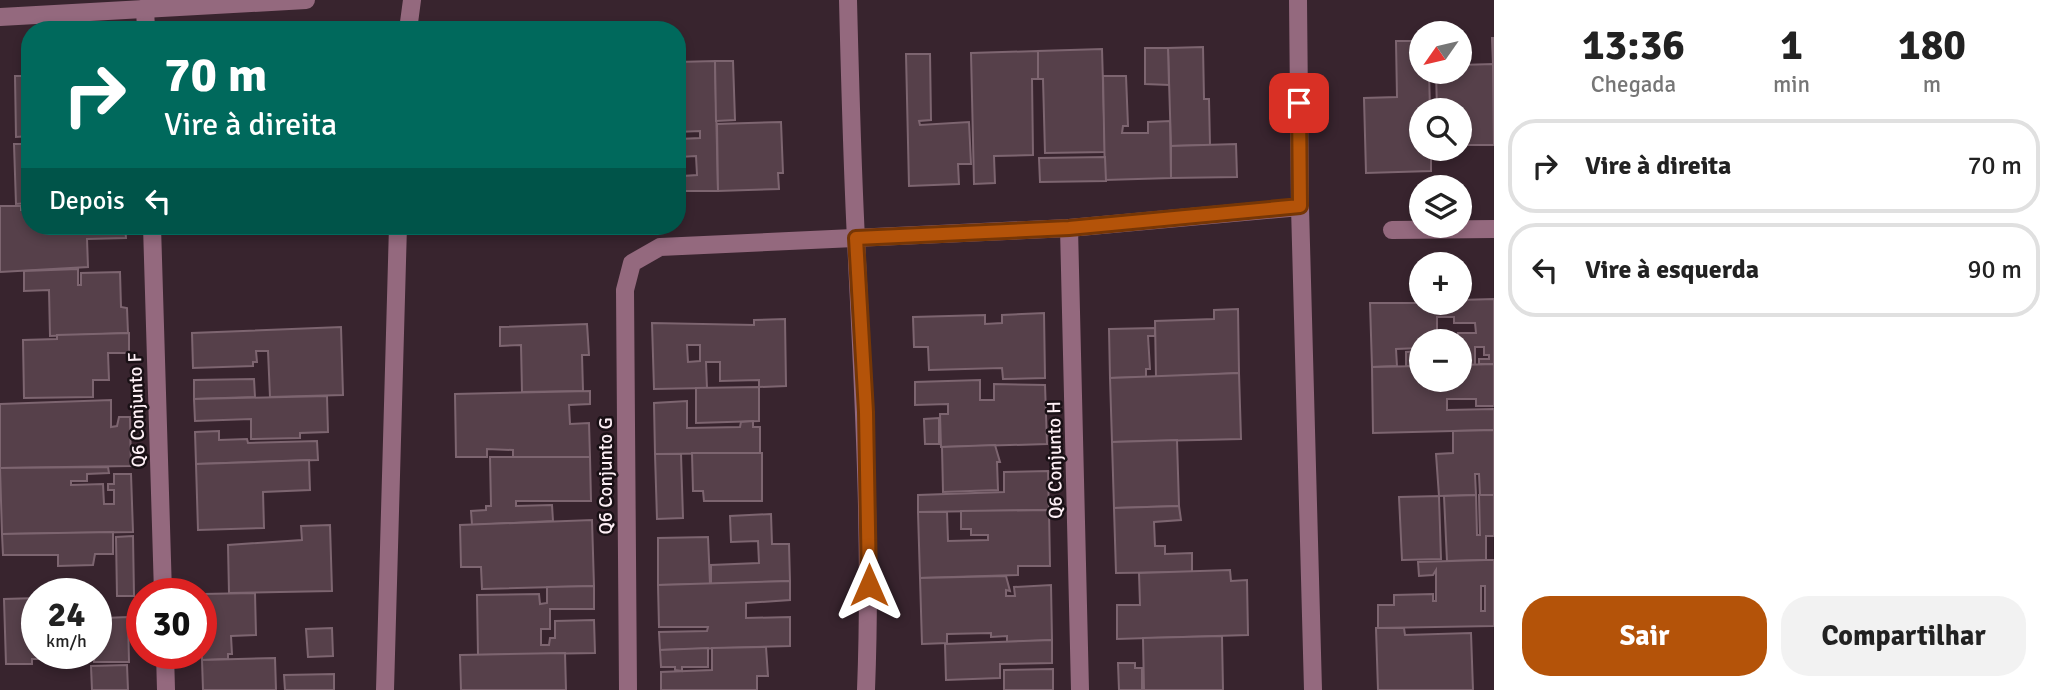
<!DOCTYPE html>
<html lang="pt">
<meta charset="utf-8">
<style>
:root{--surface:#fff;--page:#f2f2f2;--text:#222;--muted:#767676;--line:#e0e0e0;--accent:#b45309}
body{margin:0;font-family:Signika,sans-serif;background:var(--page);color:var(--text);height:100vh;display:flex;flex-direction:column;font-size:26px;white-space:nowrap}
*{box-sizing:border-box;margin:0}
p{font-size:23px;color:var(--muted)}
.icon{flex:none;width:38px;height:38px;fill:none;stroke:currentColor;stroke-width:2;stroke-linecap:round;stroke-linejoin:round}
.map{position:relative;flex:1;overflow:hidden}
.drawer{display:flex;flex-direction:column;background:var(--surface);width:560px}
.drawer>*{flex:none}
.top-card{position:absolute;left:21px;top:21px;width:665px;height:214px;border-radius:28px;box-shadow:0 4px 10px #0003;background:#00695c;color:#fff;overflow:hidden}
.needle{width:46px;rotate:236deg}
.fabs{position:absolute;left:1409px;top:21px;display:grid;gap:14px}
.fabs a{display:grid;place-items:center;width:63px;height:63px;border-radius:50%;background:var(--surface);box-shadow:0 4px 10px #0003;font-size:35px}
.speed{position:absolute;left:21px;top:578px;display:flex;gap:14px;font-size:35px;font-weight:700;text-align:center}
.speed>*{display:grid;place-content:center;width:91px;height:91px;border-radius:50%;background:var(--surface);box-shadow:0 4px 10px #0003;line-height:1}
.speed small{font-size:18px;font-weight:400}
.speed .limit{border:10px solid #d22;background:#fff;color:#111}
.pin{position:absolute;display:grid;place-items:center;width:60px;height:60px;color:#fff;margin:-30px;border-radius:14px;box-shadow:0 4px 10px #0006}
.me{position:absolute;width:77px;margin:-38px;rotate:0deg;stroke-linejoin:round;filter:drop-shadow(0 0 5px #0008)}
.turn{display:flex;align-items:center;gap:24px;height:147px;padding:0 28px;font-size:32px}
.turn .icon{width:91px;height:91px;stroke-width:2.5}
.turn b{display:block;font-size:49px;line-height:60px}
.then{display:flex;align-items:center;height:66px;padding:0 28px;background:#0003;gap:14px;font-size:26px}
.eta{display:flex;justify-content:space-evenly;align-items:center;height:119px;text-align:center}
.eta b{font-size:42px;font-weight:700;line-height:49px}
.cta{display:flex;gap:14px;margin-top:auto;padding:14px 28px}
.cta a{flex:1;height:80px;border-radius:28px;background:var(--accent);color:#fff;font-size:28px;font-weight:700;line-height:80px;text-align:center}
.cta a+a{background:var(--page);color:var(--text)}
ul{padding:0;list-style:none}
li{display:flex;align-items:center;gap:21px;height:94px;margin:0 14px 10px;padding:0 14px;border:4px solid var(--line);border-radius:28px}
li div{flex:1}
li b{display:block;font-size:26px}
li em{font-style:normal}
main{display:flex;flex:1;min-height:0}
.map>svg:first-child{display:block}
</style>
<main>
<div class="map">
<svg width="1494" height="690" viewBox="0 0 1494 690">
<rect width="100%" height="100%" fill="#38242e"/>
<!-- building -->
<g fill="#56404a" stroke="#7d6570" stroke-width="2" fill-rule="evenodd">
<polygon points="1492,38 1494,38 1494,99 1493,64"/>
<polygon points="1396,41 1421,41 1421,72 1429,72 1430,110 1421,110 1421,149 1431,149 1431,171 1366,173 1364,98 1397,97"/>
<polygon points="1203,47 1204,99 1209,99 1210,145 1171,146 1168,48"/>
<polygon points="1145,48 1168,48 1169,85 1145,84"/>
<polygon points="1102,49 1105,152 1045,153 1043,79 1038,79 1038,51"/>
<polygon points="1038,51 1038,79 1032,79 1033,155 994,156 995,183 974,184 971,53"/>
<polygon points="906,54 930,54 931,120 919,121 920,125 969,122 971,164 958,164 959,184 909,186"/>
<polygon points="715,61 718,191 684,191 683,176 697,175 696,156 679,157 679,139 700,138 700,131 677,132 677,62"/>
<polygon points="715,61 733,61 735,120 716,121"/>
<polygon points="1493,64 1494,145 1460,145 1460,110 1437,110 1436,72 1460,72 1460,65"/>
<polygon points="15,76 30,76 30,136 16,137"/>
<polygon points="1103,76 1126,76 1128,126 1123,126 1122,133 1148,133 1148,122 1170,121 1171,178 1105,180"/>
<polygon points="781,122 783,173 778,173 779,189 718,191 717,124"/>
<polygon points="14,144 30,144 30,203 16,204"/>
<polygon points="1236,144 1237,177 1171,178 1171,146"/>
<polygon points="1105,157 1106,181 1040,182 1039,158"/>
<polygon points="0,206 21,206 21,210 30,209 30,226 125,226 126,238 87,239 88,267 0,272"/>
<polygon points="78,269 78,285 81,285 81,273 120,272 121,307 127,308 128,333 50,336 49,290 24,291 24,271"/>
<polygon points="1494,299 1494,364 1479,364 1479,359 1489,359 1489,355 1484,355 1484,347 1475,347 1475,365 1460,365 1458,333 1476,333 1475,323 1454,323 1454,317 1437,317 1437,341 1421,341 1421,348 1396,349 1397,366 1372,367 1370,303 1460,303 1460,300"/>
<polygon points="1238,309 1239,373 1156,377 1155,321 1214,319 1214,310"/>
<polygon points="1044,313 1045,378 1003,379 1002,368 929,370 928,347 914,347 913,317 985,315 985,324 1002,323 1002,315"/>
<path d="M 785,319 L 786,386 L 759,387 L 759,380 L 720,381 L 720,362 L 706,362 L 707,388 L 654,389 L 652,323 L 754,325 L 754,320 ZM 687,345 L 700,345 L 700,361 L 688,362 Z"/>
<polygon points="587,324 589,355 582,355 583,391 522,392 521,345 500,346 500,327"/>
<polygon points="341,327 343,395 270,397 268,351 256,351 257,362 253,362 253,366 193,368 192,333"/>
<polygon points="1155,328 1155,336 1148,336 1150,369 1146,369 1146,377 1110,378 1109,329"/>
<polygon points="129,333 129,353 108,353 109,380 93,380 93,397 24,398 23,340 57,339 57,335"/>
<polygon points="1421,351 1421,366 1406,366 1406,352"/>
<polygon points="1494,364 1494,406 1476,406 1476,399 1447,399 1447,410 1494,409 1494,430 1373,433 1372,367 1421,366 1421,380 1460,380 1460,365"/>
<polygon points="1239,373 1241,439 1112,442 1110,378"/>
<polygon points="254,379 255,397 194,399 194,380"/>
<polygon points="980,380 980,400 994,400 994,384 1045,385 1047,444 941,447 940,414 948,414 948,404 915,405 915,382"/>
<polygon points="759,387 759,421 696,423 696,388"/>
<polygon points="590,391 590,404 569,405 570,424 589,423 590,457 513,457 513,450 487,449 487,457 456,457 455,394"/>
<polygon points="327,396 328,432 300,433 300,438 251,439 251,419 195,421 194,399"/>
<polygon points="111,400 111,427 117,426 119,417 130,417 131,466 0,468 0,404"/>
<polygon points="687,401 687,428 740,427 741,422 753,421 753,427 760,427 760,453 655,454 654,403"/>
<polygon points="939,418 939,444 925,444 924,419"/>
<polygon points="1494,430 1494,495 1480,495 1479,474 1475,474 1476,495 1439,496 1436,454 1453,453 1453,431"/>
<polygon points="219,431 219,440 247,439 248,443 317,441 318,460 196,464 195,432"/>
<polygon points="1177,440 1179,506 1114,508 1112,442"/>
<polygon points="995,445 1000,462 997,462 998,490 943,492 942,447"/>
<polygon points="692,453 762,453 762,501 704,501 703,491 693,491"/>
<polygon points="655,454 681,454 683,518 657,519"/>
<polygon points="490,457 590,457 591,501 516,501 516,506 552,505 553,521 472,525 471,511 486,510 486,506 491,506"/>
<polygon points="309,460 310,490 263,492 264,528 198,530 196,464"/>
<polygon points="108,467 109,473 87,474 87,481 71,481 71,485 103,484 104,504 114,504 114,490 108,490 108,484 114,484 114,474 131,474 133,532 2,534 0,468"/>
<polygon points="1048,471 1049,510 918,512 918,495 1004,492 1004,472"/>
<polygon points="1476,495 1477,535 1480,535 1479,495 1494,495 1494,536 1486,536 1486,560 1447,561 1444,496"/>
<polygon points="1439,496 1441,559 1402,560 1399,497"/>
<polygon points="1179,506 1181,520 1154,522 1155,546 1165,546 1165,554 1192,553 1192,572 1116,573 1114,508"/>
<polygon points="1049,510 1050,566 1018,566 1018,575 920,578 918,512 947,512 948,541 988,540 988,535 971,535 971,529 961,529 961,511"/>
<polygon points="771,514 772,544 789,544 790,581 711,584 711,565 759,563 758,541 731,542 730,516"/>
<polygon points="592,520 594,586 482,589 481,567 461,567 460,525"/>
<polygon points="330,525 332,591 229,593 228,545 302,540 301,526"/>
<polygon points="113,532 113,554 95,554 93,565 58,566 58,555 3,555 2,534"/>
<polygon points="133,536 134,596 117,596 116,537"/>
<polygon points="708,537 710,584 658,585 658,538"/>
<path d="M 1486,560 L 1494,560 L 1494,626 L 1378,628 L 1378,605 L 1394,605 L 1394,595 L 1433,594 L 1433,601 L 1436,601 L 1436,570 L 1433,575 L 1419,576 L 1418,562 ZM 1481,586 L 1485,586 L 1485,611 L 1481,611 Z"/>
<polygon points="1230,570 1231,581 1247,580 1248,635 1117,639 1117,605 1140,605 1139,573"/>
<polygon points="1006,576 1010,591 1006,590 1006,596 1015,596 1014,587 1051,585 1052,640 1007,642 1007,636 991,637 991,633 947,634 947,643 922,644 920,578"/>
<polygon points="790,581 790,600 746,603 746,618 790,617 790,646 660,650 659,632 707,631 708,627 659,627 658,585"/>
<polygon points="594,586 594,609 550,609 550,629 541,629 541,645 549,645 550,638 555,638 555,621 594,620 595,653 478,655 477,595 539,594 540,604 547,603 547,587"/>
<polygon points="255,593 256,635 231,636 232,654 228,654 228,659 202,660 201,594"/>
<polygon points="37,598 37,653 81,653 81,659 32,659 32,664 6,664 4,599"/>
<polygon points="128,617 129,662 94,662 96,628 104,628 104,618"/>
<polygon points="332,628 333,656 308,657 306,629"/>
<polygon points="1376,628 1404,628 1405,635 1471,633 1473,690 1378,690"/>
<polygon points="1222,636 1223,690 1144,690 1143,638"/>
<polygon points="1052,640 1052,663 1000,664 1000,678 946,680 945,644"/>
<polygon points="766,647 768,676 757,676 757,690 661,690 661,672 712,670 712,648"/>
<polygon points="708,648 708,667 682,667 682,671 675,670 675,667 661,667 660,650"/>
<polygon points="565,653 566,690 461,690 460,655"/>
<polygon points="275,658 276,690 203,690 202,660"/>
<polygon points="1118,663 1135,663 1135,668 1142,668 1142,690 1119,690"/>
<polygon points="127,665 128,690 92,690 91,666"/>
<polygon points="1053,669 1053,690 1004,690 1004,670"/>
<polygon points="334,674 334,690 285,690 284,675"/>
</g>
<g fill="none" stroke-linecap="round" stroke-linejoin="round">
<!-- minor -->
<g stroke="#94697e" stroke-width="18">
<path d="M 848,0 C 850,80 852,159 856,239 C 863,390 872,539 866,690"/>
<polyline points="1298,0 1300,207 1313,690"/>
<polyline points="145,8 146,30"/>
<polyline points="0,17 306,0"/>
<polyline points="408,30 412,0"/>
<polyline points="152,226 163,593"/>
<polyline points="1069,228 1080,690"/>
<polyline points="1392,230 1494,229"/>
<polyline points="165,653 166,690"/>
<polyline points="385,690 398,226"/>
<polyline points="628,690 625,290 632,263 660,247 1069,228 1300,207"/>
</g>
</g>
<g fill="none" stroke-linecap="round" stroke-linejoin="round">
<defs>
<polyline id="route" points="869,585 866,412 856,238 1069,228 1300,206 1299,103"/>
</defs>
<!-- route casing -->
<use href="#route" stroke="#753606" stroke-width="18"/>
<!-- route -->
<use href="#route" stroke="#b45309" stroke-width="12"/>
</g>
<g text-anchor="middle" stroke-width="5" stroke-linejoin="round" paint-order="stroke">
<!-- street labels -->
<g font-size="19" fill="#fef0f6" stroke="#191015">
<text transform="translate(136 410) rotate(-92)" y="7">Q6 Conjunto F</text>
<text transform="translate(1054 460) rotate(-91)" y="7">Q6 Conjunto H</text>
<text transform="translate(605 476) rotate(-90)" y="7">Q6 Conjunto G</text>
</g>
</g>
</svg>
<div class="fabs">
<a><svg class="needle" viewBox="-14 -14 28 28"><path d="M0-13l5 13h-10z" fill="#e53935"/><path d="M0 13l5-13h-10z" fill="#767676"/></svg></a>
<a><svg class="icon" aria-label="search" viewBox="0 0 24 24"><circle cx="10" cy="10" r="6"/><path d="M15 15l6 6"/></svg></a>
<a><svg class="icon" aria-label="layers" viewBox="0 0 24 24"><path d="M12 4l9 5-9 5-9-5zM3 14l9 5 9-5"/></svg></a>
<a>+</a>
<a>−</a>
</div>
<div class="speed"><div>24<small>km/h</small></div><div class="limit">30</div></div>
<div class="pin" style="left:1299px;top:103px;background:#d93025"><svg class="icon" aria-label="arrive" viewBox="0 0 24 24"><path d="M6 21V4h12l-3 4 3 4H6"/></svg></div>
<svg class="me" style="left:869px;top:585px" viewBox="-20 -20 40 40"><path d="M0-17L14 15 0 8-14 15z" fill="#b45309" stroke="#fff" stroke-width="4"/></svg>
<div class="top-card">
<div class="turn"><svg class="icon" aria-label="right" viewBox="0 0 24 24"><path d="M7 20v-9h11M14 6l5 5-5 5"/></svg><div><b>70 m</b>Vire à direita</div></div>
<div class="then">Depois<svg class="icon" aria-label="left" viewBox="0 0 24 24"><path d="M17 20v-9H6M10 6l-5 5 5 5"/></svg></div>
</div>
</div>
<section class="drawer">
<div class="eta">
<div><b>13:36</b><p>Chegada</p></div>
<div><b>1</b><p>min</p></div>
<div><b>180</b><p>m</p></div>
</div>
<ul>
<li><svg class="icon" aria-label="right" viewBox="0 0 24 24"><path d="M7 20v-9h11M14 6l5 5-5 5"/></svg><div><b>Vire à direita</b></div><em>70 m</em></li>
<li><svg class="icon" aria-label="left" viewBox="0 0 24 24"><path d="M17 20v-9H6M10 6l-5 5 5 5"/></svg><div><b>Vire à esquerda</b></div><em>90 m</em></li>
</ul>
<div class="cta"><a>Sair</a><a>Compartilhar</a></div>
</section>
</main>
